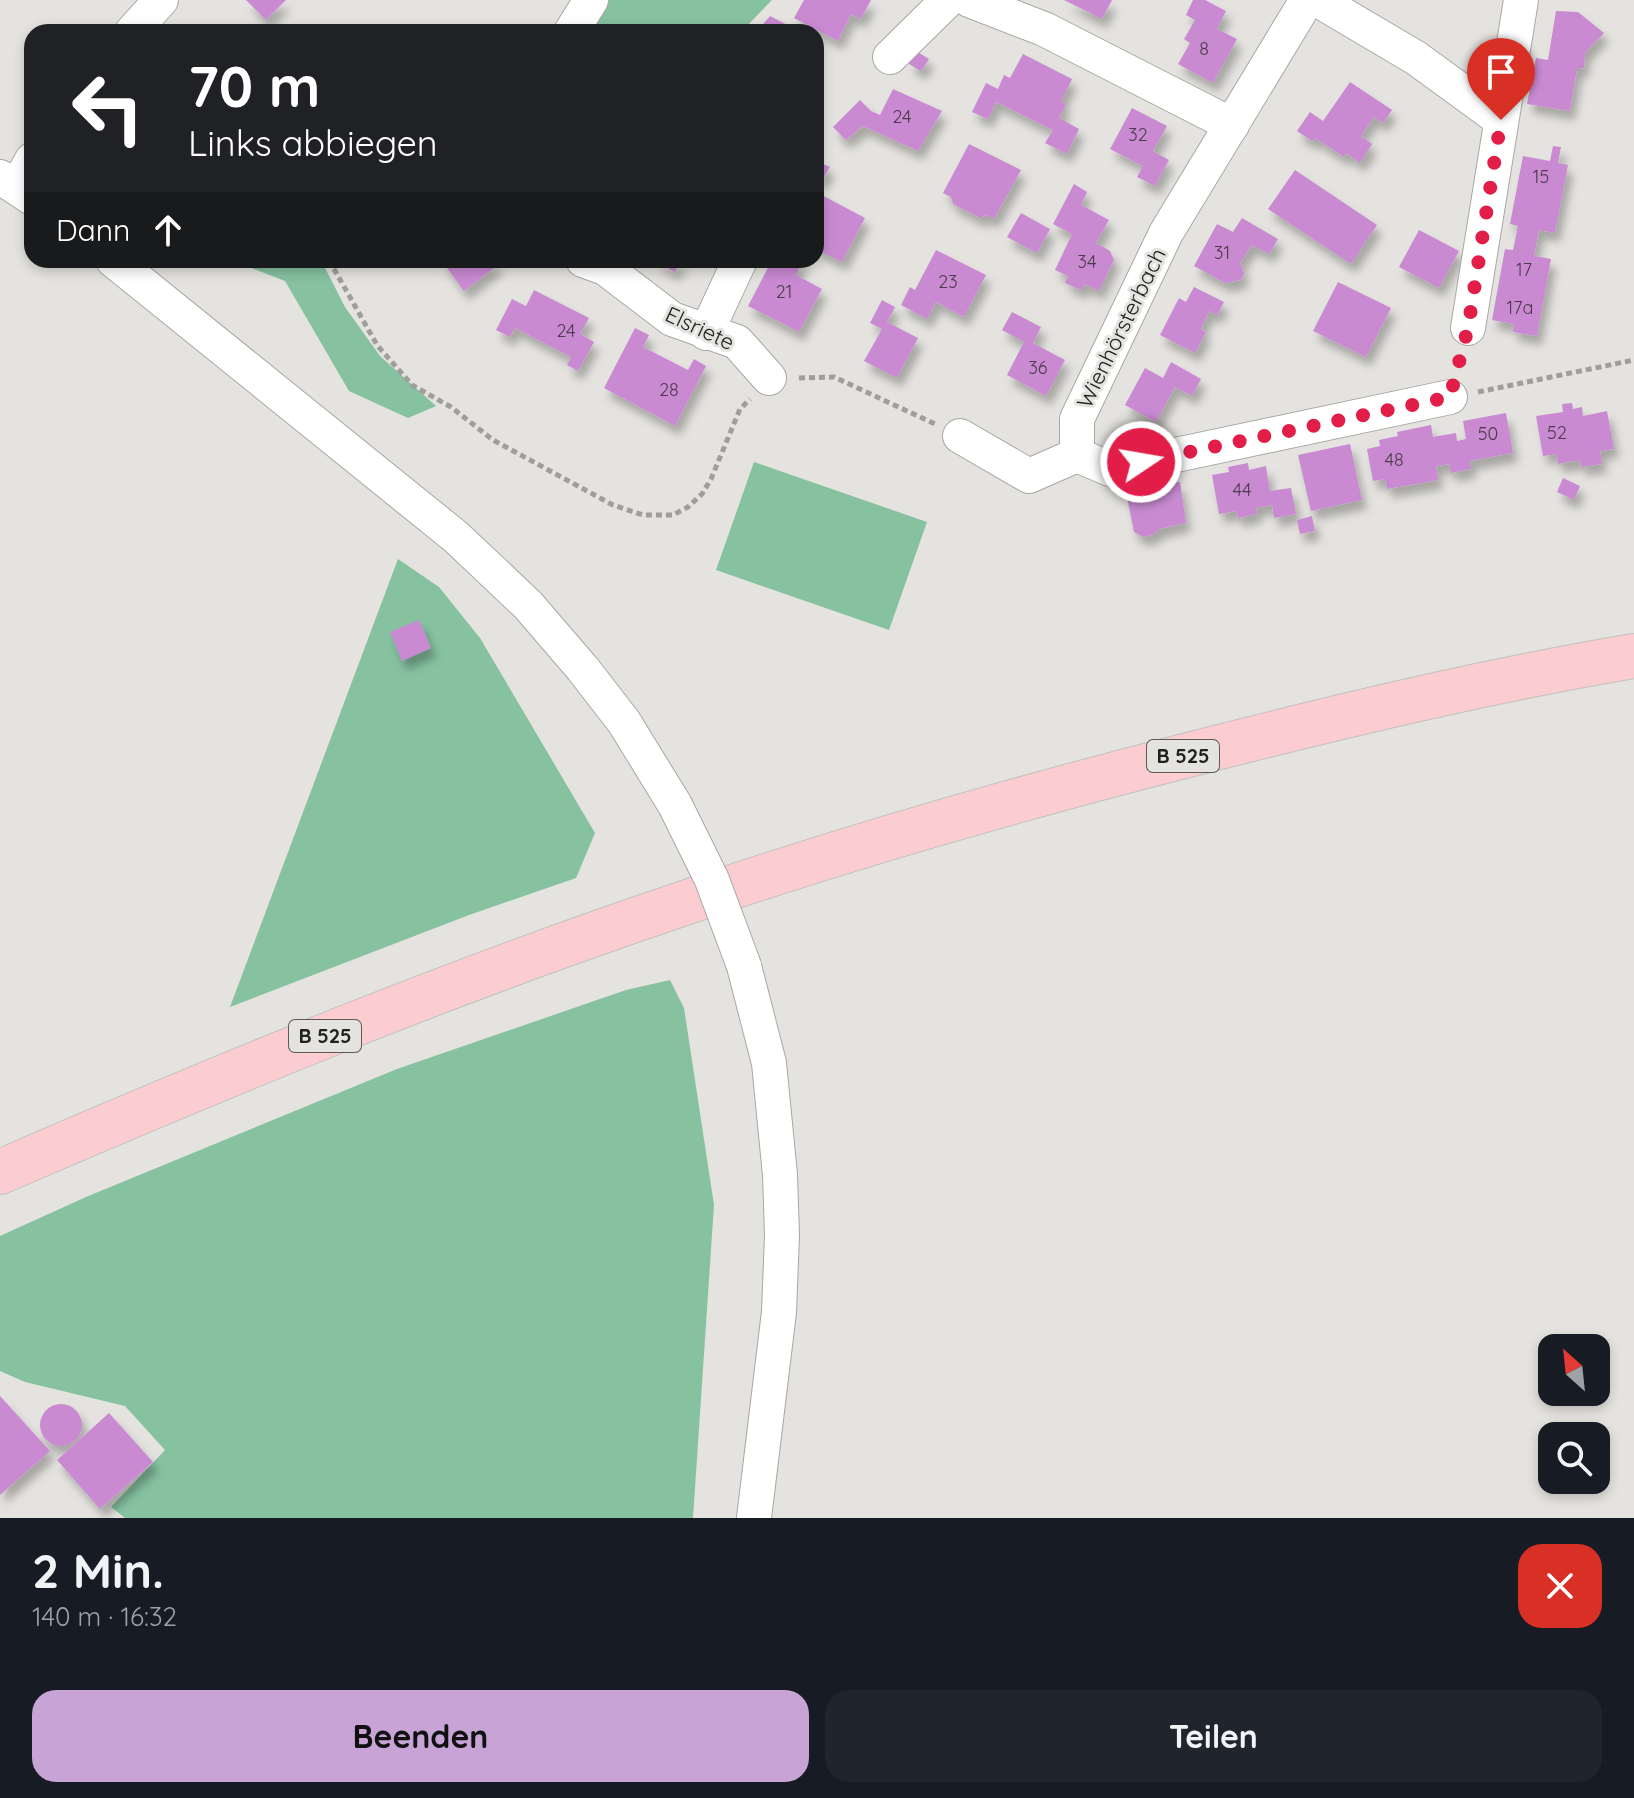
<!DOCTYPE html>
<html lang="de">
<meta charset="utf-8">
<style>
:root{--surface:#171b24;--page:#20242c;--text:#f1f3f6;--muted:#9ea1a6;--accent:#c7a3d6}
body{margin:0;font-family:Quicksand,sans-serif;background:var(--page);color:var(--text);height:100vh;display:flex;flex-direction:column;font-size:30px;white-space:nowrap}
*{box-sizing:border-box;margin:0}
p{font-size:26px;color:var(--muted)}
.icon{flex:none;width:44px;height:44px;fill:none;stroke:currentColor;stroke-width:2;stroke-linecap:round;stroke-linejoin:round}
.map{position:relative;height:1518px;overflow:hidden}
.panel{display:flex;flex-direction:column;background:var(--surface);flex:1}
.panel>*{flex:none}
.hud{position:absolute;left:24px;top:24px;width:800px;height:244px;border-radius:24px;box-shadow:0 4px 12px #0003;background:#202124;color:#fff;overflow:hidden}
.needle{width:52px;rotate:333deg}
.fabs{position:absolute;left:1538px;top:1334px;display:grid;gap:16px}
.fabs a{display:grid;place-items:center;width:72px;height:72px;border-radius:16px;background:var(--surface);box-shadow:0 4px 12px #0003;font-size:40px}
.pin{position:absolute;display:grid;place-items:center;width:68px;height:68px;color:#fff;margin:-82px -34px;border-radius:50% 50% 50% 0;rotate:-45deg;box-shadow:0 0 8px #0007}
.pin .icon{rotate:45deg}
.me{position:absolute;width:88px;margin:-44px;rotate:78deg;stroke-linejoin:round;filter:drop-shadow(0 0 6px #0008)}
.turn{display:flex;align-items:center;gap:28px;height:168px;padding:0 32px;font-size:36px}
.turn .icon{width:104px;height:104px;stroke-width:2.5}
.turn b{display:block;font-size:56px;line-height:68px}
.then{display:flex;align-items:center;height:76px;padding:0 32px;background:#0003;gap:16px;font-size:30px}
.round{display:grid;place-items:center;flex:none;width:84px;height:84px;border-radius:24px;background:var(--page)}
.overview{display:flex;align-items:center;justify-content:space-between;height:136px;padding:0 32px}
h1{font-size:48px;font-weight:700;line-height:60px}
.action{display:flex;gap:16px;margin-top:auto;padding:16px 32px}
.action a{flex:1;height:92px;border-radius:24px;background:var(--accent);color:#111;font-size:32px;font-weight:700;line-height:92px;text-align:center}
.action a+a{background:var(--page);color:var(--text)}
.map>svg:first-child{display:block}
</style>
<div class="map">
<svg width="1634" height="1518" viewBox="0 0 1634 1518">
<defs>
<filter id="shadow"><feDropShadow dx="5" dy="9" stdDeviation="4" flood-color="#0004"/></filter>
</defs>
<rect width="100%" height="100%" fill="#e4e3df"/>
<!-- green -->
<g fill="#86c1a0">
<polygon points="609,0 772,0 741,32 584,32"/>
<polygon points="231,260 321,260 345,307 380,356 436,406 408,418 349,391 285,281"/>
<polygon points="754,462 927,522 889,630 716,570"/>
<polygon points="398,559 439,587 480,638 595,833 576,878 469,915 230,1007"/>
<polygon points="670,980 684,1008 714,1205 693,1518 125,1518 111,1507 165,1450 125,1406 25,1382 0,1371 0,1236 86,1197 397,1069 626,990"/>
</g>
<!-- building -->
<g fill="#c98ad2" filter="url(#shadow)">
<polygon points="246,0 286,0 266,20"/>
<polygon points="804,0 871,0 861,19 851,14 838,41 794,18"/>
<polygon points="1064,0 1112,0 1102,19"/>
<polygon points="1193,0 1205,0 1226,11 1217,29 1237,39 1213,83 1178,64 1190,43 1184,39 1195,20 1186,15"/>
<polygon points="1556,11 1578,12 1604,33 1585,53 1584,68 1577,69 1570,111 1527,104 1536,58 1548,60"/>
<polygon points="770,16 801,32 763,32 758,30"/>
<polygon points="916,51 929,59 921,71 909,64"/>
<polygon points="1023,54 1072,79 1061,102 1066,104 1059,118 1079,129 1067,154 1045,143 1053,130 996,102 988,119 972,112 986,83 998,89 1004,75 1010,78"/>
<polygon points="1350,82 1392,110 1383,123 1374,117 1361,136 1372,144 1360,163 1346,153 1344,157 1315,138 1312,141 1297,131 1310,112 1323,121"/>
<polygon points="893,89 942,111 918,151 863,126 846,140 833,127 860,100 871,111 880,115"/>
<polygon points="1132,108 1167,126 1153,151 1169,160 1155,186 1137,177 1143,166 1110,149"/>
<polygon points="969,144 1021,170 994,219 986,215 980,218 953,204 951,197 943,193"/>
<polygon points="1553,146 1561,147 1558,163 1568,165 1555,233 1539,230 1534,256 1551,259 1537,336 1513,332 1514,324 1492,320 1505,249 1513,250 1518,226 1510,224 1523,156 1550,161"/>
<polygon points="816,161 830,167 822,180 816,177"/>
<polygon points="1295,170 1377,225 1351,264 1268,209"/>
<polygon points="1074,184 1087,192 1081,205 1109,220 1096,243 1110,251 1114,260 1099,291 1085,284 1082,290 1065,283 1068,276 1055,270 1072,234 1053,224"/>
<polygon points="816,192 865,218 842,262 816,249"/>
<polygon points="1021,213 1050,229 1037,253 1007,237"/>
<polygon points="1242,218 1278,239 1269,254 1252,245 1240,263 1244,273 1241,280 1225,283 1194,266 1217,224 1233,232"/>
<polygon points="1419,230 1459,251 1439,288 1399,267"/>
<polygon points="936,250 986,275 964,317 936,302 927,319 901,305 910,287 915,290"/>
<polygon points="441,260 494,260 498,265 464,291"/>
<polygon points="652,260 682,260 675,272"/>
<polygon points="772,260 803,260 796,275 822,289 799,332 748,306"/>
<polygon points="1338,282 1391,308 1366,357 1313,331"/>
<polygon points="1194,287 1224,302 1217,315 1209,311 1201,329 1206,332 1195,353 1160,335 1179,298 1186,302"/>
<polygon points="534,290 589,318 580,334 594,342 578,371 567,365 571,357 515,328 510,337 496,330 512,299 526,306"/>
<polygon points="882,300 895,307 887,322 918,338 897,378 864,361 882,329 870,323"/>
<polygon points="1012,312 1041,327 1033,343 1065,360 1046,396 1007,375 1024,342 1002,330"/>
<polygon points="635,328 649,335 643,347 688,370 694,359 706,366 675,426 604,388"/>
<polygon points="1171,362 1201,379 1192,396 1175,387 1156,422 1125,405 1145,368 1163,378"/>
<polygon points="1572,403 1573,409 1582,407 1583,416 1607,411 1614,449 1600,451 1602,464 1581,467 1580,460 1558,464 1556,454 1543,456 1536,416 1563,412 1562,404"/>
<polygon points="1506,413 1513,453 1470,461 1471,469 1451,473 1449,464 1436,466 1438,480 1387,489 1385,479 1373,481 1367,449 1380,446 1379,440 1398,436 1397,432 1431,425 1433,437 1456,433 1457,441 1466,439 1463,421"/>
<polygon points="1350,444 1362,500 1311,511 1298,455"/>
<polygon points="1248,463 1249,470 1266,466 1270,491 1291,488 1296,514 1274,518 1272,505 1256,508 1257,514 1238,518 1236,511 1219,514 1212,475 1229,472 1228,467"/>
<polygon points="1563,478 1580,486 1574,500 1557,492"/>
<polygon points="1180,482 1186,523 1159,529 1153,535 1143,537 1134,532 1126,492"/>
<polygon points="1312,516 1315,531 1300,534 1297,520"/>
<polygon points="419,620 431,648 402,661 390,632"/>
<polygon points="0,1396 50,1451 0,1495"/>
<circle cx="61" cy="1425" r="21"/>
<polygon points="109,1413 153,1462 100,1509 57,1460"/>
</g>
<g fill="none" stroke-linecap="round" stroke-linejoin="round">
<defs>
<g id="minor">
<polyline points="969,0 1044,29 1232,125"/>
<polyline points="1318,0 1416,58 1501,120"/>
<polyline points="132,32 161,0"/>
<polyline points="571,32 591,0"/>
<polyline points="890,57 948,0"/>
<polyline points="0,177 32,198"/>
<polyline points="17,186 32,160"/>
<polyline points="113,260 456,537 528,605 583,669 624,722 675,805"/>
<polyline points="583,260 605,268 672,319 737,342 769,378"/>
<polyline points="1468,328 1521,0"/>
<polyline points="706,333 740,260"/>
<polyline points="960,436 1029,476 1077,455"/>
<polyline points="1077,455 1077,419 1166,233 1307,0"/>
<polyline points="1077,455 1110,469 1450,397"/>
<polyline points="744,966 769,1063 780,1175 782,1235 779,1312 754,1518"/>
</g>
<path id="major" d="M 0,1172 C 217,1078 435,988 658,912 C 835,851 1015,799 1196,753 C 1341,716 1486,681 1634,656"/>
</defs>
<!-- minor casing -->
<use href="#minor" stroke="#a9a7a4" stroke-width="36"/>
<!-- major casing -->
<use href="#major" stroke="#c1c1c1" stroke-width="46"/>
<!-- path -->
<g stroke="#9f9e9b" stroke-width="5" stroke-dasharray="6 4" stroke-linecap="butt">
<polyline points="329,260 377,345 412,385 451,407 493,440 613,505 643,515 673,515 688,507 702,494 711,479 740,409 750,399"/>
<polyline points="799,378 834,377 935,424"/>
<polyline points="1478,392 1634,360"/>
</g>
<!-- minor -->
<use href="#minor" stroke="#fff" stroke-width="34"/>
<!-- major -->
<use href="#major" stroke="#fbcdd0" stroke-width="44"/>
<defs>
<polyline id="minor-bridge" points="675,805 712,880 744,966"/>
</defs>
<!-- minor-bridge casing -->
<use href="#minor-bridge" stroke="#a9a7a4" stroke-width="36" stroke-linecap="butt"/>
<!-- minor-bridge -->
<use href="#minor-bridge" stroke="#fff" stroke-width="34"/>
</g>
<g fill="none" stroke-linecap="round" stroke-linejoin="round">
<!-- route -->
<polyline stroke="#e11d48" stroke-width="14" stroke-dasharray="0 25.2" points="1141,462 1450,397 1468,328 1501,120"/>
</g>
<g text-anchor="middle" stroke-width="6" stroke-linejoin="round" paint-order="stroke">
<!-- number labels -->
<g font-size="18" fill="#4b3b4c">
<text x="1204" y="55">8</text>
<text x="902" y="123">24</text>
<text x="1138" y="141">32</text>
<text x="1541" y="183">15</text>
<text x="1222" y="259">31</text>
<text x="1087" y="268">34</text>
<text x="1524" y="276">17</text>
<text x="948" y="288">23</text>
<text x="784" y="298">21</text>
<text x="1520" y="314">17a</text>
<text x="566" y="337">24</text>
<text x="1038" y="374">36</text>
<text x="669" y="396">28</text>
<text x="1557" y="439">52</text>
<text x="1488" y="440">50</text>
<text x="1394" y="466">48</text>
<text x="1242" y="496">44</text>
</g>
<!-- shield labels -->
<g fill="#e4e3df" stroke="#5c5b59" stroke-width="2">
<rect x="1147" y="740" width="72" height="32" rx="6"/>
<rect x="289" y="1020" width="72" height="32" rx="6"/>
</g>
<g font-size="20" font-weight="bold" fill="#212120">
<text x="1183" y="763">B 525</text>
<text x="325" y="1043">B 525</text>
</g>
<!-- street labels -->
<g font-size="22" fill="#212120" stroke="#e4e3df">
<text transform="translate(700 328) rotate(25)" y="8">Elsriete</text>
<text transform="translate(1121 328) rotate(-64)" y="8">Wienhörsterbach</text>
</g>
</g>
</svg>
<div class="fabs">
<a><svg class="needle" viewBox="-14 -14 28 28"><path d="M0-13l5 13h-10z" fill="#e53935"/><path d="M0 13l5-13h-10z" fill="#9ea1a6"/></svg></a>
<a><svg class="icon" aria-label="search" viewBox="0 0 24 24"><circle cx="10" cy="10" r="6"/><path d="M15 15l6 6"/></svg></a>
</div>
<div class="pin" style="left:1501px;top:120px;background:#d93025"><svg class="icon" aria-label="arrive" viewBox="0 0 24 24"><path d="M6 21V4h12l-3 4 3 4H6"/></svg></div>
<svg class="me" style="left:1141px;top:462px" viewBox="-20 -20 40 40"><circle r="17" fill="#e11d48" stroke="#fff" stroke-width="3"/><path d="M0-11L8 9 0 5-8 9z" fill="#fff"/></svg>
<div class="hud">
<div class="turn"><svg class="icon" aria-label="left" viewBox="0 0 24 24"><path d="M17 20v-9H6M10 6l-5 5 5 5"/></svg><div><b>70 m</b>Links abbiegen</div></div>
<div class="then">Dann<svg class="icon" aria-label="ahead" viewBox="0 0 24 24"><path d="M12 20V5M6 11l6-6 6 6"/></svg></div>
</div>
</div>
<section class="panel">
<div class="overview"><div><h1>2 Min.</h1><p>140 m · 16:32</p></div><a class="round" style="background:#d93025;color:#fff"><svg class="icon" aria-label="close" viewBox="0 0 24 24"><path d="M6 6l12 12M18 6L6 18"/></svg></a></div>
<div class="action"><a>Beenden</a><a>Teilen</a></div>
</section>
